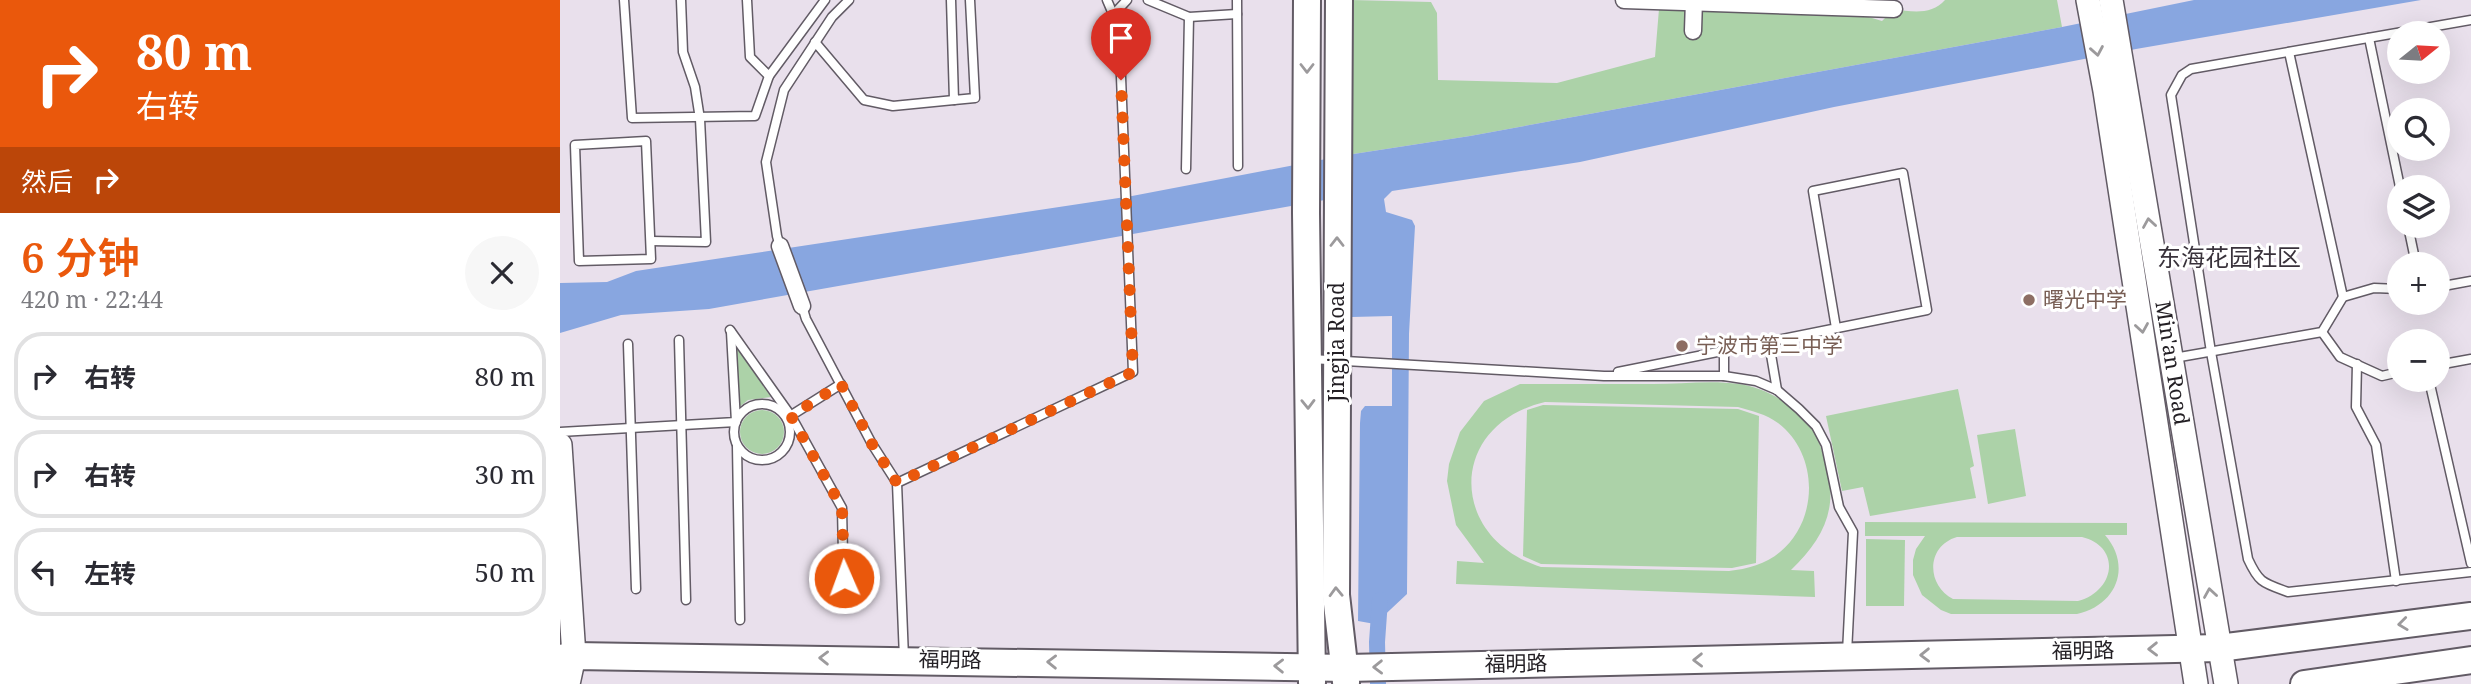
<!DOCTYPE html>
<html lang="zh">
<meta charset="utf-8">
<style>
:root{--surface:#fff;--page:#f7f7f7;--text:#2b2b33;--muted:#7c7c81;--line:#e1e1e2;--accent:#ea580c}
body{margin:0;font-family:"Noto Serif","Noto Sans SC",serif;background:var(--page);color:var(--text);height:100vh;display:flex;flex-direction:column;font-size:26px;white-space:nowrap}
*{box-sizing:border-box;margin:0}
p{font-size:23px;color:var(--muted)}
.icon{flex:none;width:38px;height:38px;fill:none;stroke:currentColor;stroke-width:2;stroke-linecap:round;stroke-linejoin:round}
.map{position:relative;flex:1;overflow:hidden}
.sheet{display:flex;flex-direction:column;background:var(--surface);width:560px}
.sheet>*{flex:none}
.guide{background:#ea580c;color:#fff;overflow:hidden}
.needle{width:46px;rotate:72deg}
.tools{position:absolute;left:1827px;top:21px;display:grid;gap:14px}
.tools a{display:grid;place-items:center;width:63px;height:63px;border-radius:50%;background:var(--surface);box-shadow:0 7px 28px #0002;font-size:35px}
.pin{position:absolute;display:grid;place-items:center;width:60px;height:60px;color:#fff;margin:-72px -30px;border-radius:50% 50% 50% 0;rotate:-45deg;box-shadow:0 0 7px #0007}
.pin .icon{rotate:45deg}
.me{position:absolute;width:77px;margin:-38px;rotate:358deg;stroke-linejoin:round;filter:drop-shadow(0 0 5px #0008)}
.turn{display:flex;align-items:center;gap:24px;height:147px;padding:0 21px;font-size:32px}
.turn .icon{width:91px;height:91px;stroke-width:2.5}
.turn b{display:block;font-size:49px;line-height:60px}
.then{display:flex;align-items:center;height:66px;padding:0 21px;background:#0003;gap:14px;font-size:26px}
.round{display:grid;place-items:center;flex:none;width:74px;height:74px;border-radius:37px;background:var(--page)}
.head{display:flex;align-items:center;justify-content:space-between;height:119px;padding:0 21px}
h1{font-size:42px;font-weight:600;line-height:52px;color:var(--accent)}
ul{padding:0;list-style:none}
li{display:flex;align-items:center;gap:21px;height:88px;margin:0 14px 10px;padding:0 7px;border:4px solid var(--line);border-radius:28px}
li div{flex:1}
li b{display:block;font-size:26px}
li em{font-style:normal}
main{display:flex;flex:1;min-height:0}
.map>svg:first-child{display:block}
</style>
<main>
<section class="sheet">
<div class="guide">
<div class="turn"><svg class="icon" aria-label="right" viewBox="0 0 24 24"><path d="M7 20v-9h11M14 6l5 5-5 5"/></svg><div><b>80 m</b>右转</div></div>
<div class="then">然后<svg class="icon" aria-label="right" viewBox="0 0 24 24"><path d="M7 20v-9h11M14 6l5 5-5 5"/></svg></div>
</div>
<div class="head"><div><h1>6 分钟</h1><p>420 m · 22:44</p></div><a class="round"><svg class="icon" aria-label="close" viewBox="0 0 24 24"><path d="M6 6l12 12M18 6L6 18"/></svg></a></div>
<ul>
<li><svg class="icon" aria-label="right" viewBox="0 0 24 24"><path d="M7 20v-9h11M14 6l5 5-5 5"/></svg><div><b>右转</b></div><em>80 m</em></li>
<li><svg class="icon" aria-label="right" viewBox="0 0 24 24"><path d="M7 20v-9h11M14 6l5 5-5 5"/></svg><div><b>右转</b></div><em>30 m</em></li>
<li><svg class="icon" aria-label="left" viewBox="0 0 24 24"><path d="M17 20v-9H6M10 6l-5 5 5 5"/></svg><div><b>左转</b></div><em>50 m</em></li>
</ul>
</section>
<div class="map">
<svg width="1911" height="684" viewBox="0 0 1911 684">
<rect width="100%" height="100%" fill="#e9e0ec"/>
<!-- green -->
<g fill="#acd2a8" fill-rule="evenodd">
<path d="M 791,0 L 871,2 L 877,13 L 878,80 L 997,83 L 1095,57 L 1099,9 L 1270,16 L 1302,15 L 1322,21 L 1334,9 C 1352,12 1372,15 1385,0 L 1497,0 L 1502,27 L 910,136 L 787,155 Z"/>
<polygon points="177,348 211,397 188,400 178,408"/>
<path d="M 960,384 C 1004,384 1049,384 1093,384 C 1121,384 1151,380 1179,384 C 1208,388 1243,409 1256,436 C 1261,445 1263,456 1266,466 C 1279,510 1262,540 1231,570 L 1254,571 L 1255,597 L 896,584 L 897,561 L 924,563 L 896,525 L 887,481 L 889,464 L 900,432 L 924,401 ZM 985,402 L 1178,407 C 1192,411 1206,414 1218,423 C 1259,454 1259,520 1220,552 C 1206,564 1187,569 1169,571 L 981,567 C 888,538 887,425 985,402 Z"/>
<polygon points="1398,389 1414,466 1410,468 1416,498 1310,516 1303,487 1282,491 1266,416"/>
<polygon points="983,405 1178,409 1199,416 1196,563 1172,568 981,564 963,556 967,410"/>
<circle cx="202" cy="432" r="22"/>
<polygon points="1455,429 1466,496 1428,504 1417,435"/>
<path d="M 1305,522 L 1567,523 L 1567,535 L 1545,535 C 1572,566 1557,605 1517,614 L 1391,614 L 1381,610 L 1362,595 L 1353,575 L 1353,560 L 1356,549 L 1365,536 L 1305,536 ZM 1397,537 L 1522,537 C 1562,547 1555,591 1518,601 L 1393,599 C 1366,585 1366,546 1397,537 Z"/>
<polygon points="1306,539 1345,540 1344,606 1306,606"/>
</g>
<!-- water -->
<polygon fill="#88a6e0" points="1634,0 1861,0 1576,49 1274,107 1020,162 832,191 824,199 826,212 852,220 855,226 849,334 847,594 815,624 798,621 800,423 801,411 805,406 832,406 832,316 792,317 787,196 149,309 61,315 0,333 0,283 47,282 76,271 572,196 787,155 910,136 1182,86 1502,27"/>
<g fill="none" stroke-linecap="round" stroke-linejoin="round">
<!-- canal -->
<polyline stroke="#88a6e0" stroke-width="16" points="818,684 817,642 820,600"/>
<defs>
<g id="service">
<polyline points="64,0 72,118 195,116 209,76"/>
<polyline points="187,0 190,57 209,76 265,0"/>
<polyline points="391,0 394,100 415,98 410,0"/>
<polyline points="588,0 629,17 677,14"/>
<polyline points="677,0 678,166"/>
<polyline points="553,15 567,0"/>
<path d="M 1911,20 L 1631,69 L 1622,75 L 1611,95 L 1651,352 L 1688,559 C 1699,583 1703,583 1728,592 L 1911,572"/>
<polyline points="1809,38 1840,187"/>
<polyline points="255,42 304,100 333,106 394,100"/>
<polyline points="1729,52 1783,297"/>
<polygon points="86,141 91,259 19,261 15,145"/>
<polyline points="626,169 629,17"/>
<polyline points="1848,226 1856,264"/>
<polyline points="91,241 146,242 140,119 135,87 123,52 121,0"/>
<polyline points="220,246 217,236 206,162 224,90 272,17 289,0"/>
<polyline points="1878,287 1911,281"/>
<polyline points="242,306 246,319 312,444 337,483 573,372 559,28 547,0"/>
<polyline points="170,330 231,416 282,508 284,601"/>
<polyline points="1762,332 1780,357 1822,376 1839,372"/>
<polyline points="119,340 126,600"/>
<polyline points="1209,343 1217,390"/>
<polyline points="68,344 76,589"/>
<polyline points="1164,351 1164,376"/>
<polyline points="1614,358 1762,332 1783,297 1814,288 1839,289"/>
<polyline points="751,359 1044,376 1164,376 1196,381 1217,390 1239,409 1256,426 1266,445 1279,507 1293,532 1287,653"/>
<polyline points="1797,364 1796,407 1816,445 1836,581"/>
<polyline points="1878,365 1911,359"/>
<polyline points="1058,372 1367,310 1343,173 1253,191 1276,328"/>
<polyline points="1869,380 1911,563"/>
<circle cx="202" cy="432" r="28"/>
<polyline points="227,418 281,384"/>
<polyline points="0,432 176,422 171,332"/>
<polyline points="177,446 180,620"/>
<polyline points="337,483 344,658"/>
</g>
<g id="minor">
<polyline points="1064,0 1334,9"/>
<polyline points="1133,31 1134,0"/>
<polyline points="220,246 242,306"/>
</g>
<g id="secondary">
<polyline points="1528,0 1545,91 1636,684"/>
<polyline points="1551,0 1666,684"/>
<polyline points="0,445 14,656 8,684"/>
</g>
<g id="primary">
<polyline points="747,0 746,213 752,682"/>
<polyline points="779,0 776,595 786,682"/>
<polyline points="0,658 14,656 787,668 1659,648 1911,616"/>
<polyline points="1744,684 1911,660"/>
</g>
</defs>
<!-- service casing -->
<use href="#service" stroke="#625b65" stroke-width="11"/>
<!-- minor casing -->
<use href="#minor" stroke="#625b65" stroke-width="19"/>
<!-- secondary casing -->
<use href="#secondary" stroke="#625b65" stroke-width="26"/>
<!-- primary casing -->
<use href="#primary" stroke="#625b65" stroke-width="30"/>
<!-- service -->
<use href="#service" stroke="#fff" stroke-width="8"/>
<!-- minor -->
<use href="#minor" stroke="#fff" stroke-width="16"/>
<!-- secondary -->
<use href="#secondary" stroke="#fff" stroke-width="23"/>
<!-- primary -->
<use href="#primary" stroke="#fff" stroke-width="26"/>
</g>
<!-- one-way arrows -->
<defs><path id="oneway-chevron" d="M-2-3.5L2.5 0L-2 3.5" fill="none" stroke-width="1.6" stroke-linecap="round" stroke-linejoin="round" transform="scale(1.75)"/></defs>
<g stroke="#9c9a9c">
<use href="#oneway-chevron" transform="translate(1537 51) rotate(80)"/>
<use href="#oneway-chevron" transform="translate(747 68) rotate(90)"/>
<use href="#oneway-chevron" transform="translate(1589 223) rotate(-99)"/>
<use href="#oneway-chevron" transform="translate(777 242) rotate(-90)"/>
<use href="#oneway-chevron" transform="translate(1582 328) rotate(81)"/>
<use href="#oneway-chevron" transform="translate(748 404) rotate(89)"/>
<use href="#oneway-chevron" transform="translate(776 592) rotate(-92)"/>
<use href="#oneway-chevron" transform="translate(1650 593) rotate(-99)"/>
<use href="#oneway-chevron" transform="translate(1843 624) rotate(173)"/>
<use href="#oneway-chevron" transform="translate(1593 649) rotate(179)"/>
<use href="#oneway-chevron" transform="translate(1365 655) rotate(179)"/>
<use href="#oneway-chevron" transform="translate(264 658) rotate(-179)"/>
<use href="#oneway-chevron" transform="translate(1138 660) rotate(179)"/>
<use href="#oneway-chevron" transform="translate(492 662) rotate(-179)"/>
<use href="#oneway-chevron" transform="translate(719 666) rotate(-179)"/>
<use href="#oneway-chevron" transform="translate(818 667) rotate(179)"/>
</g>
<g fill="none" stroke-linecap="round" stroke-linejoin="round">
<!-- route -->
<polyline stroke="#ea580c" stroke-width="12" stroke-dasharray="0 21.6" points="284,578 282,508 231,416 281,384 312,444 337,483 573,372 561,80"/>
</g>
<!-- markers -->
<g fill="#8d6e63" stroke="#fff" stroke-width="2.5">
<circle cx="1469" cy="300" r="7"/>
<circle cx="1122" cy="346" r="7"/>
</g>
<g text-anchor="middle" stroke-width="6" stroke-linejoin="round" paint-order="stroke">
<!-- education labels -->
<g font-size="21" fill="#785e54" stroke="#fff" text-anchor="start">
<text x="1483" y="307">曙光中学</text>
<text x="1136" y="353">宁波市第三中学</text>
</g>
<!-- street labels -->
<g font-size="21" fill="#231f24" stroke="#fff">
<text transform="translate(777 342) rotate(-90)" y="7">Jingjia Road</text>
<text transform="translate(1612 363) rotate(81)" y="7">Min'an Road</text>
<text transform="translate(1523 651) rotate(-1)" y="7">福明路</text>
<text transform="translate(390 660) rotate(1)" y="7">福明路</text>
<text transform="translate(956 664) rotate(-1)" y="7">福明路</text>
</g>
<!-- quarter labels -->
<g font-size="24" fill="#39323b" stroke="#fff">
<text x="1669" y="266">东海花园社区</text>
</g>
</g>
</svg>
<div class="tools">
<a><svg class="needle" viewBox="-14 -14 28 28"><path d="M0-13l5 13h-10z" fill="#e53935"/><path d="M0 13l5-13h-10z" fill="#7c7c81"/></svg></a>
<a><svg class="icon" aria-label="search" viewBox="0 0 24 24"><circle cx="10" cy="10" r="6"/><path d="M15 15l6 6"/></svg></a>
<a><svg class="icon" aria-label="layers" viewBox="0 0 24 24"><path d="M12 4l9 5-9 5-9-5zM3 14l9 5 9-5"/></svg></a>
<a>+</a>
<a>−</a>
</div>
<div class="pin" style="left:561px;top:80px;background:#d93025"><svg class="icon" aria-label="arrive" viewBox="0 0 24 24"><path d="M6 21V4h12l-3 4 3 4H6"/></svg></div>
<svg class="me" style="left:284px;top:578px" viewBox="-20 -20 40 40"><circle r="17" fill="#ea580c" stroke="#fff" stroke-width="3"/><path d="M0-11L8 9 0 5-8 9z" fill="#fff"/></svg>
</div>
</main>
